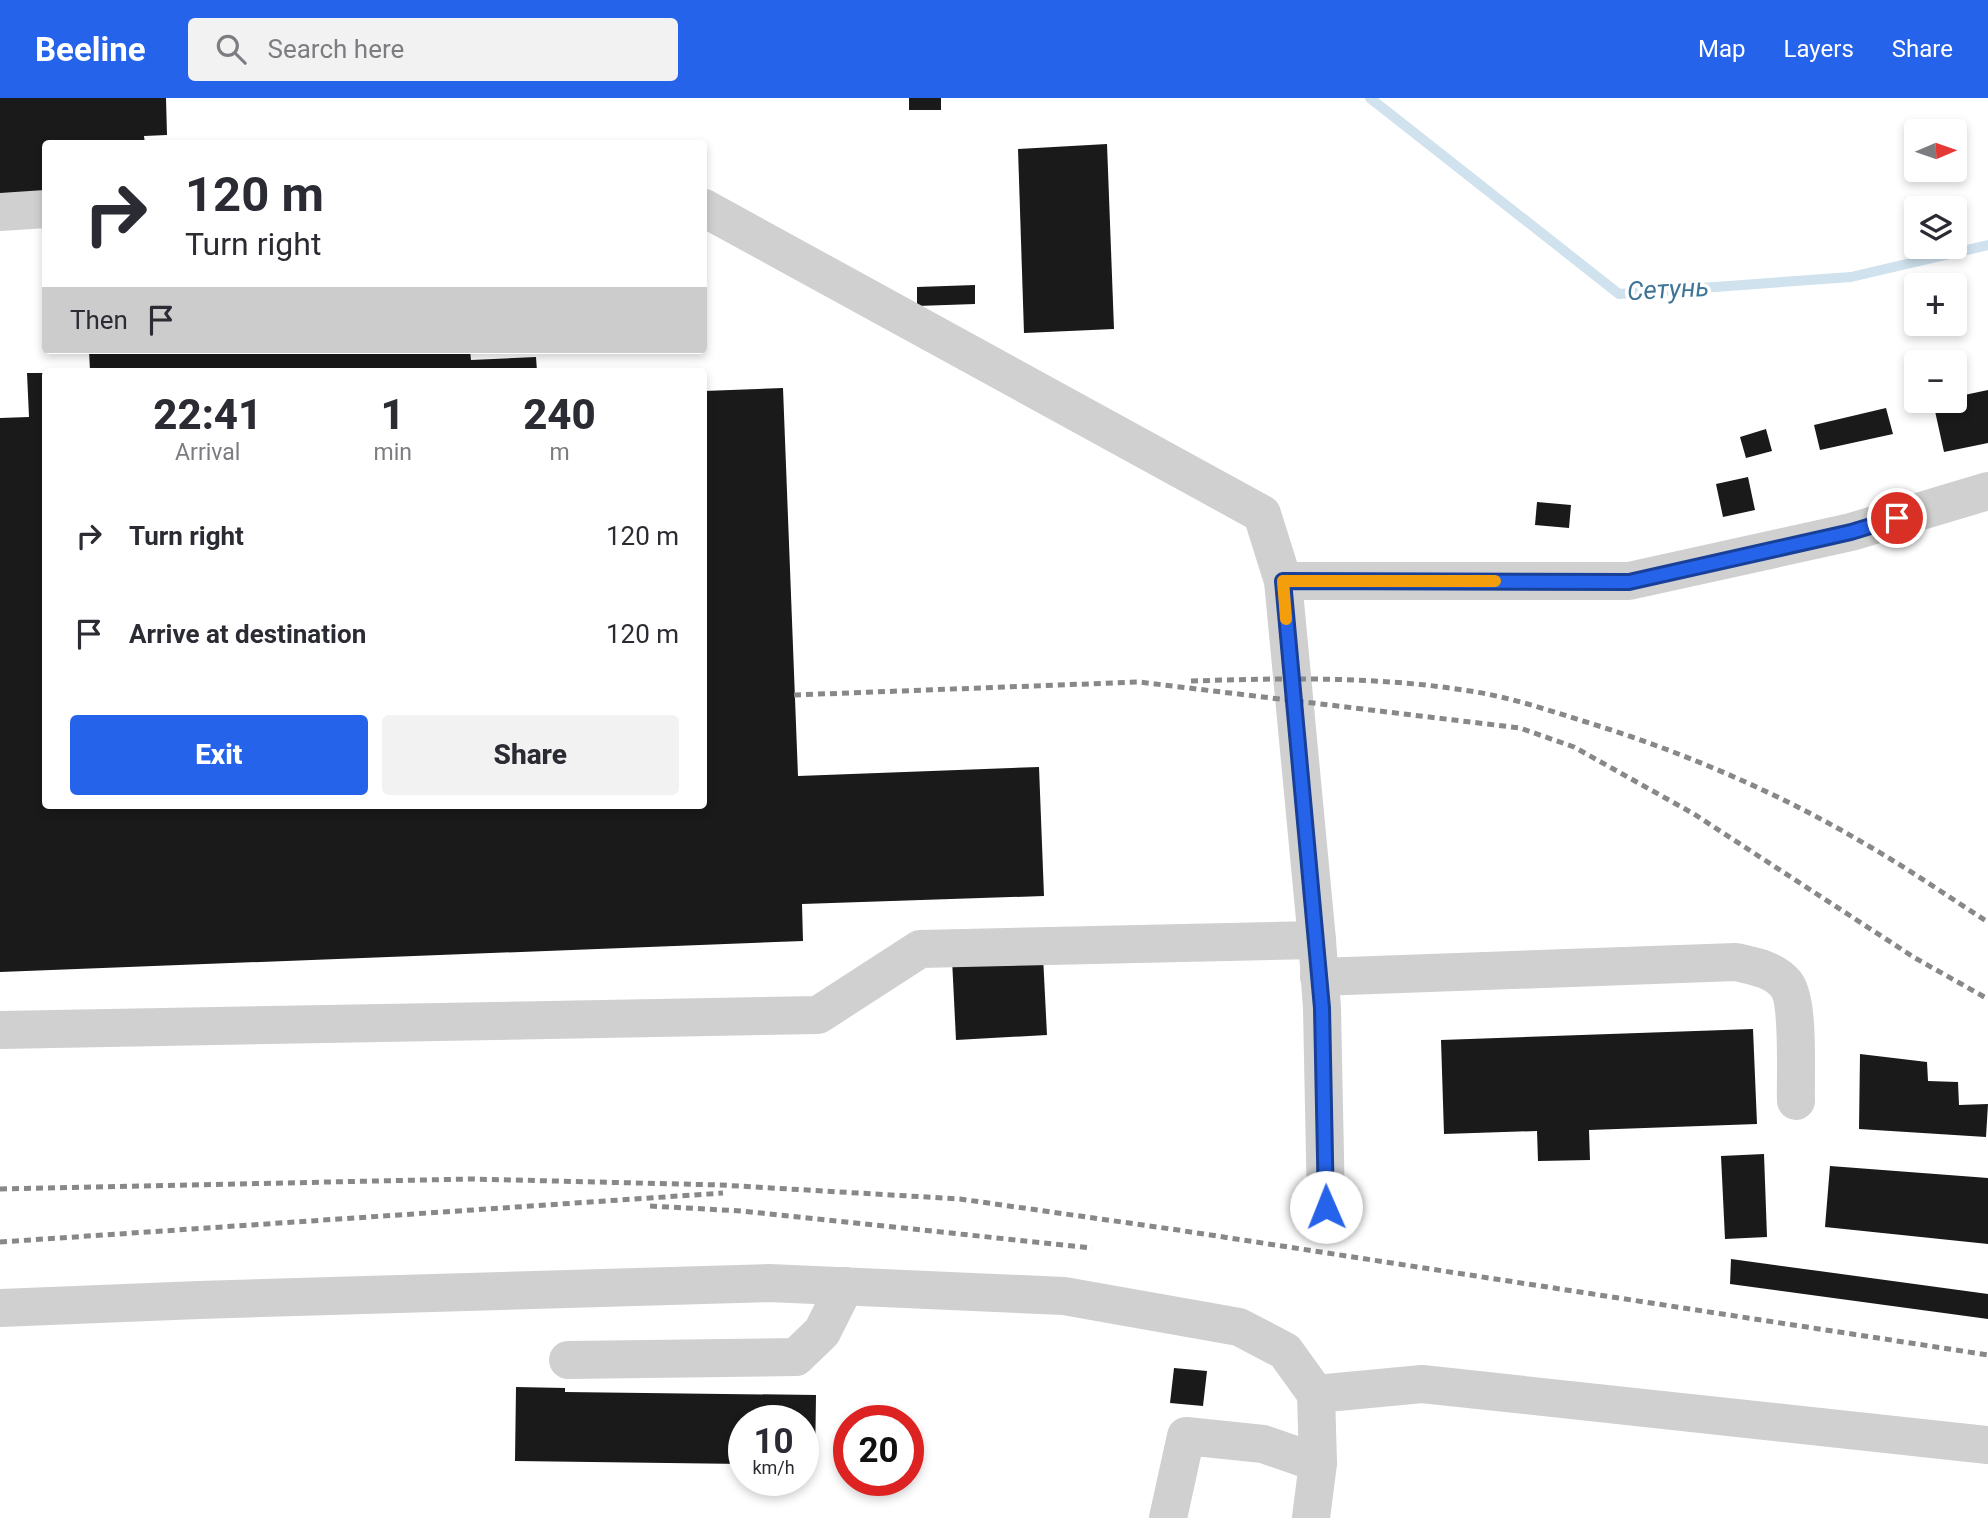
<!DOCTYPE html>
<meta charset="utf-8">
<style>
:root{--surface:#fff;--page:#f2f2f3;--text:#2b2b33;--muted:#7c7c81;--accent:#2563eb}
body{margin:0;font-family:Roboto,sans-serif;background:var(--page);color:var(--text);height:100vh;display:flex;flex-direction:column;font-size:26px;white-space:nowrap}
*{box-sizing:border-box;margin:0}
p{font-size:23px;color:var(--muted)}
.icon{flex:none;width:38px;height:38px;fill:none;stroke:currentColor;stroke-width:2;stroke-linecap:round;stroke-linejoin:round}
.map{position:relative;flex:1;overflow:hidden}
.panel{position:absolute;left:42px;top:270px;width:665px;height:441px;display:flex;flex-direction:column;background:var(--surface);border-radius:7px;box-shadow:0 4px 10px #0003}
.panel>*{flex:none}
.top-card{position:absolute;left:42px;top:42px;width:665px;height:214px;border-radius:7px;box-shadow:0 4px 10px #0003;background:#fff;color:var(--text);overflow:hidden}
.needle{width:46px;rotate:88deg}
.tools{position:absolute;left:1904px;top:21px;display:grid;gap:14px}
.tools a{display:grid;place-items:center;width:63px;height:63px;border-radius:7px;background:var(--surface);box-shadow:0 4px 10px #0003;font-size:35px}
.speed{position:absolute;left:728px;top:1307px;display:flex;gap:14px;font-size:35px;font-weight:700;text-align:center}
.speed>*{display:grid;place-content:center;width:91px;height:91px;border-radius:50%;background:var(--surface);box-shadow:0 4px 10px #0003;line-height:1}
.speed small{font-size:18px;font-weight:400}
.speed .limit{border:10px solid #d22;background:#fff;color:#111}
.pin{position:absolute;display:grid;place-items:center;width:60px;height:60px;color:#fff;margin:-30px;border:4px solid #fff;border-radius:50%;box-shadow:0 2px 7px #0007}
.me{position:absolute;width:77px;margin:-38px;rotate:359deg;stroke-linejoin:round;filter:drop-shadow(0 0 5px #0008)}
.turn{display:flex;align-items:center;gap:24px;height:147px;padding:0 28px;font-size:32px}
.turn .icon{width:91px;height:91px;stroke-width:2.5}
.turn b{display:block;font-size:49px;line-height:60px}
.then{display:flex;align-items:center;height:66px;padding:0 28px;background:#0003;gap:14px;font-size:26px}
.eta{display:flex;justify-content:space-evenly;align-items:center;height:119px;text-align:center}
.eta b{font-size:42px;font-weight:800;line-height:49px}
.button{display:flex;gap:14px;margin-top:auto;padding:14px 28px}
.button a{flex:1;height:80px;border-radius:7px;background:var(--accent);color:#fff;font-size:28px;font-weight:800;line-height:80px;text-align:center}
.button a+a{background:var(--page);color:var(--text)}
ul{padding:0;list-style:none}
li{display:flex;align-items:center;gap:21px;height:98px;padding:0 28px}
li div{flex:1}
li b{display:block;font-size:26px}
li em{font-style:normal}
header{display:flex;align-items:center;gap:42px;box-sizing:border-box;height:98px;padding:0 35px;background:var(--accent);color:#fff}
header strong{font-size:33px}
nav{display:flex;gap:38px;margin-inline-start:auto;font-size:24px}
.search{width:490px;height:63px;background:var(--page);display:flex;align-items:center;gap:18px;box-sizing:border-box;padding:0 24px;border-radius:7px;color:var(--muted);font-size:26px}
.map>svg:first-child{display:block}
</style>
<header>
<strong>Beeline</strong>
<div class="search"><svg class="icon" aria-label="search" viewBox="0 0 24 24"><circle cx="10" cy="10" r="6"/><path d="M15 15l6 6"/></svg>Search here</div>
<nav><a>Map</a><a>Layers</a><a>Share</a></nav>
</header>
<div class="map">
<svg width="1988" height="1420" viewBox="0 0 1988 1420">
<rect width="100%" height="100%" fill="#fff"/>
<g fill="none" stroke-linecap="round" stroke-linejoin="round">
<!-- stream -->
<polyline stroke="#cfe2ee" stroke-width="10" points="1370,0 1619,196 1851,179 1988,147"/>
</g>
<!-- building -->
<g fill="#1a1a1a">
<polygon points="0,0 166,0 167,37 144,38 145,46 46,46 46,100 0,102"/>
<rect x="909" y="0" width="32" height="12"/>
<polygon points="1107,46 1114,231 1024,235 1018,51"/>
<polygon points="975,187 975,206 917,208 917,189"/>
<polygon points="89,252 470,252 471,262 536,259 537,273 90,273"/>
<polygon points="27,275 46,275 46,707 704,707 704,293 783,290 798,678 1039,669 1044,798 802,806 803,843 0,874 0,320 29,319"/>
<polygon points="1988,292 1988,345 1944,354 1933,304 1955,303 1955,299"/>
<polygon points="1886,310 1893,336 1820,352 1814,327"/>
<polygon points="1766,331 1772,353 1746,360 1740,339"/>
<polygon points="1748,379 1755,412 1723,419 1716,386"/>
<polygon points="1537,404 1571,407 1569,430 1535,427"/>
<polygon points="1043,858 1047,937 956,942 952,861"/>
<polygon points="1753,931 1757,1026 1589,1032 1590,1062 1538,1063 1537,1033 1444,1036 1441,942"/>
<polygon points="1860,956 1927,964 1928,983 1958,984 1959,1007 1988,1006 1986,1039 1859,1031"/>
<polygon points="1764,1056 1767,1139 1725,1141 1721,1058"/>
<polygon points="1830,1068 1988,1080 1988,1146 1825,1129"/>
<polygon points="1731,1161 1988,1196 1988,1221 1730,1186"/>
<polygon points="1174,1270 1207,1273 1203,1308 1170,1305"/>
<polygon points="516,1289 565,1290 565,1294 816,1297 815,1367 803,1367 803,1323 744,1323 744,1366 515,1363"/>
</g>
<g fill="none" stroke-linecap="round" stroke-linejoin="round">
<!-- minor -->
<g stroke="#d0d0d0" stroke-width="38">
<polyline points="704,110 1262,416 1283,483 1317,842 1322,910 1326,1109"/>
<polyline points="0,114 46,111"/>
<polyline points="1283,483 1629,483 1851,434 1988,393"/>
<path d="M 1319,879 L 1736,864 C 1753,868 1773,871 1785,885 C 1800,901 1795,979 1796,1003"/>
<polyline points="0,932 818,917 920,851 1317,842"/>
<polyline points="0,1210 199,1202 769,1185 1064,1198 1239,1229 1285,1253 1316,1296"/>
<polyline points="568,1262 796,1259 822,1234 845,1188"/>
<polyline points="1316,1296 1422,1286 1988,1347"/>
<polyline points="1168,1420 1186,1338 1263,1346 1318,1365"/>
<polyline points="1311,1420 1318,1365 1316,1296"/>
</g>
<!-- rail -->
<g stroke="#888" stroke-width="5" stroke-dasharray="7 5" stroke-linecap="butt">
<path d="M 1191,583 C 1286,580 1382,578 1476,594 C 1512,600 1548,612 1583,623 C 1684,654 1782,696 1872,750 C 1912,773 1950,800 1988,824"/>
<polyline points="794,597 1139,584 1520,630 1574,649 1694,716 1915,860 1988,901"/>
<polyline points="0,1091 471,1081 721,1087 960,1101 1178,1132 1988,1257"/>
<polyline points="650,1108 742,1113 1092,1150"/>
<polyline points="0,1144 723,1095"/>
</g>
</g>
<g fill="none" stroke-linecap="round" stroke-linejoin="round">
<defs>
<polyline id="route" points="1326,1109 1322,910 1283,483 1629,484 1851,434 1897,420"/>
</defs>
<!-- route casing -->
<use href="#route" stroke="#184099" stroke-width="18"/>
<!-- route -->
<use href="#route" stroke="#2563eb" stroke-width="12"/>
<!-- slow -->
<polyline stroke="#f59e0b" stroke-width="12" points="1286,521 1283,483 1495,483"/>
</g>
<g text-anchor="middle" stroke-width="7" stroke-linejoin="round" paint-order="stroke">
<!-- water labels -->
<g font-size="26" font-style="italic" fill="#3f7597" stroke="#fff">
<text transform="translate(1668 191) rotate(-3)" y="9">Сетунь</text>
</g>
</g>
</svg>
<div class="tools">
<a><svg class="needle" viewBox="-14 -14 28 28"><path d="M0-13l5 13h-10z" fill="#e53935"/><path d="M0 13l5-13h-10z" fill="#7c7c81"/></svg></a>
<a><svg class="icon" aria-label="layers" viewBox="0 0 24 24"><path d="M12 4l9 5-9 5-9-5zM3 14l9 5 9-5"/></svg></a>
<a>+</a>
<a>−</a>
</div>
<div class="speed"><div>10<small>km/h</small></div><div class="limit">20</div></div>
<div class="pin" style="left:1897px;top:420px;background:#d93025"><svg class="icon" aria-label="arrive" viewBox="0 0 24 24"><path d="M6 21V4h12l-3 4 3 4H6"/></svg></div>
<svg class="me" style="left:1326px;top:1109px" viewBox="-20 -20 40 40"><circle r="19" fill="#fff"/><path d="M0-13L10 11 0 6-10 11z" fill="#2563eb"/></svg>
<div class="top-card">
<div class="turn"><svg class="icon" aria-label="right" viewBox="0 0 24 24"><path d="M7 20v-9h11M14 6l5 5-5 5"/></svg><div><b>120 m</b>Turn right</div></div>
<div class="then">Then<svg class="icon" aria-label="arrive" viewBox="0 0 24 24"><path d="M6 21V4h12l-3 4 3 4H6"/></svg></div>
</div>
<section class="panel">
<div class="eta">
<div><b>22:41</b><p>Arrival</p></div>
<div><b>1</b><p>min</p></div>
<div><b>240</b><p>m</p></div>
</div>
<ul>
<li><svg class="icon" aria-label="right" viewBox="0 0 24 24"><path d="M7 20v-9h11M14 6l5 5-5 5"/></svg><div><b>Turn right</b></div><em>120 m</em></li>
<li><svg class="icon" aria-label="arrive" viewBox="0 0 24 24"><path d="M6 21V4h12l-3 4 3 4H6"/></svg><div><b>Arrive at destination</b></div><em>120 m</em></li>
</ul>
<div class="button"><a>Exit</a><a>Share</a></div>
</section>
</div>
